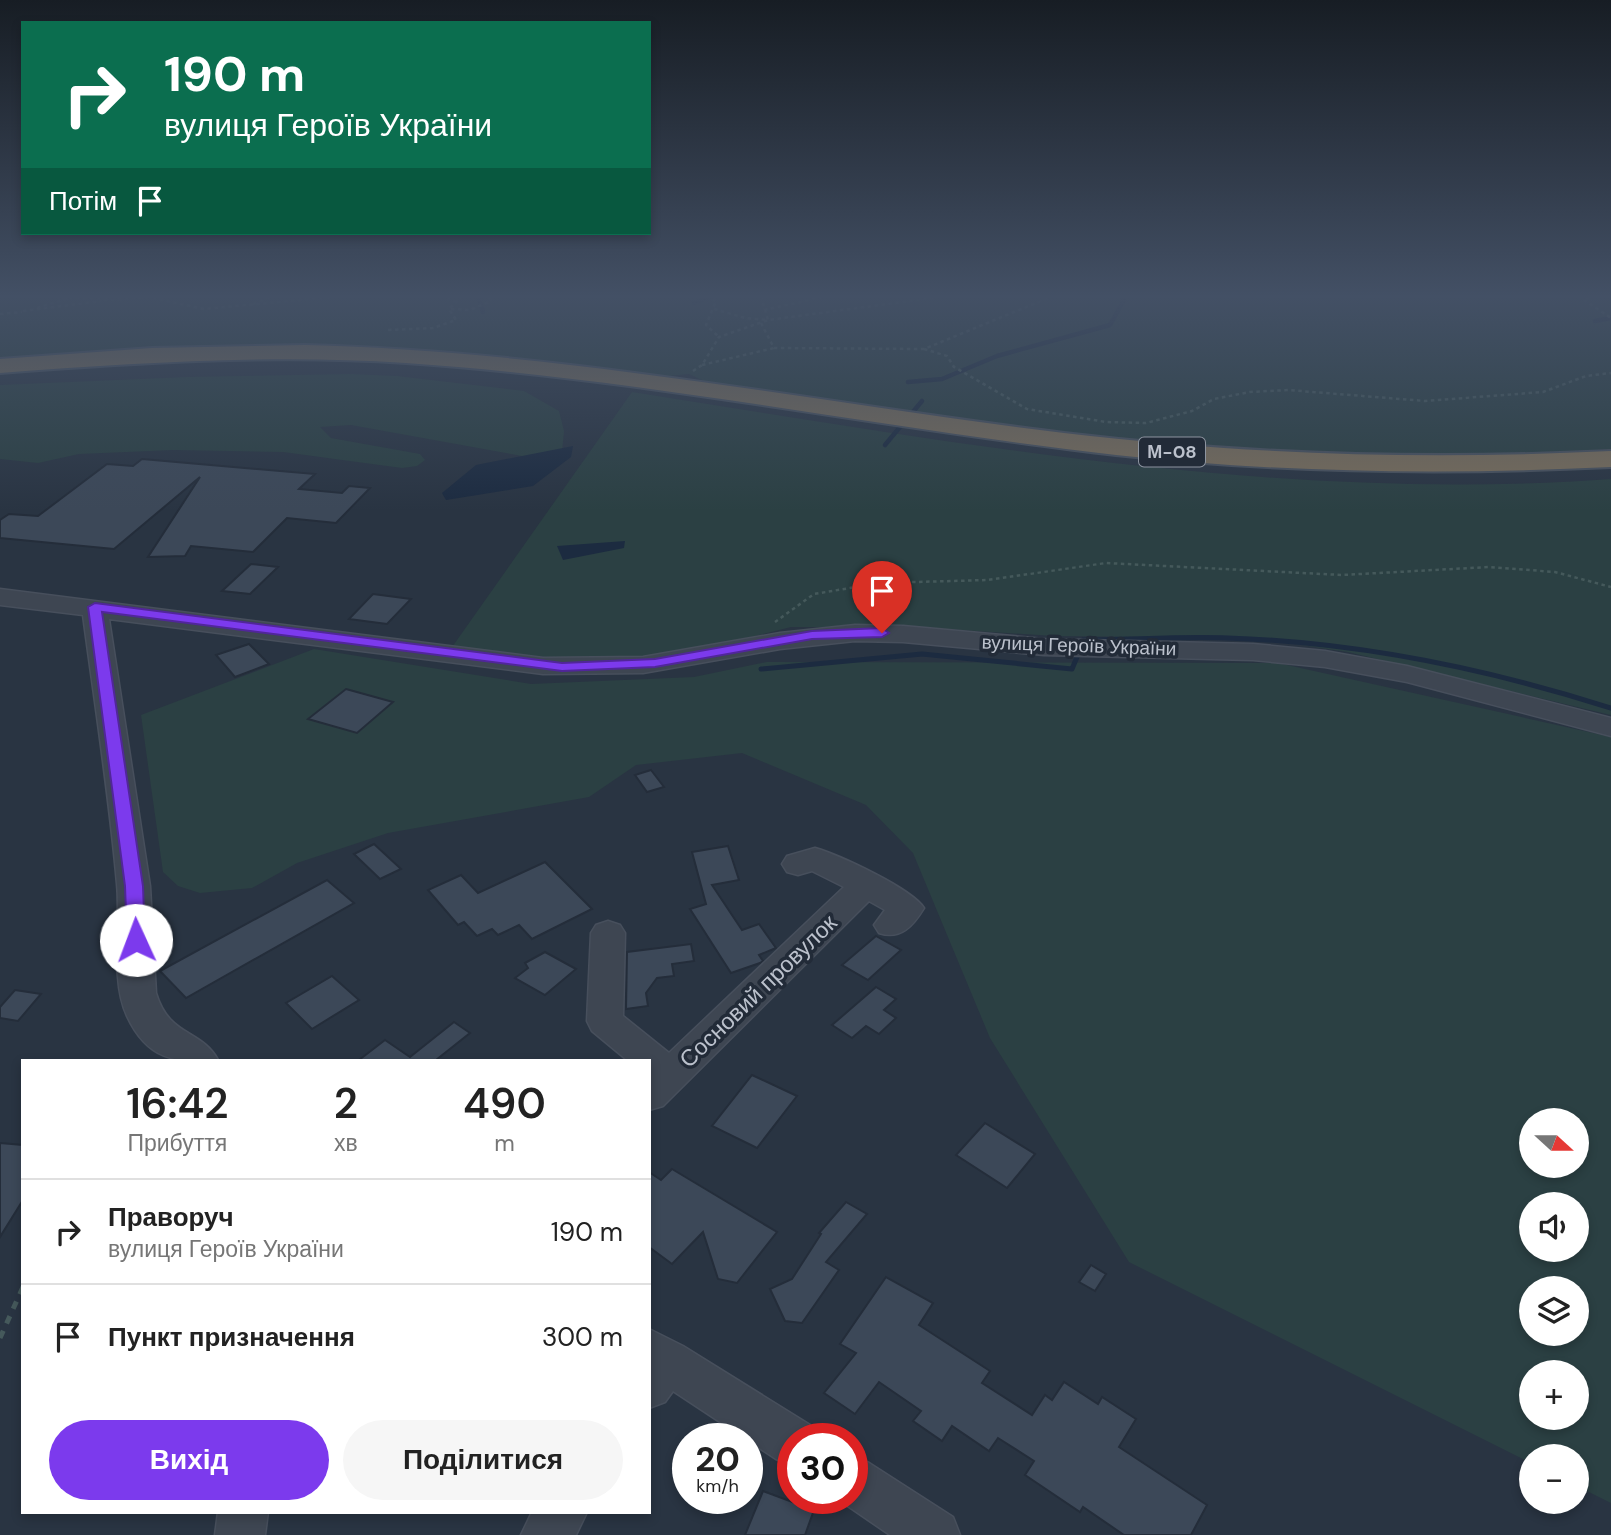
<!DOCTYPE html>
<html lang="uk">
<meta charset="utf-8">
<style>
:root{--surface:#fff;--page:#f6f6f6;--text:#222;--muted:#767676;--line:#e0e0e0;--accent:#7c3aed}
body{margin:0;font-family:"DM Sans",sans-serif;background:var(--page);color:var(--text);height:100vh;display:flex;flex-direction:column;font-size:26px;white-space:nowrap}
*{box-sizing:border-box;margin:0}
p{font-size:23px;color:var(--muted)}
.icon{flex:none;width:38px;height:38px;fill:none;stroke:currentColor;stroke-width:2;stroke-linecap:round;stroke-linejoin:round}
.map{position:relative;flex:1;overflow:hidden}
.side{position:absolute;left:21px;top:1059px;width:630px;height:455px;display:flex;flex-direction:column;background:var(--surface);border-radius:0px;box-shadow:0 4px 10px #0003}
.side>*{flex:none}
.guide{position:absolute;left:21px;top:21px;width:630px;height:214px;border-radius:0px;box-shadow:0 4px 10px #0003;background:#0b6e4f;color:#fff;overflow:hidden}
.needle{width:46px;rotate:111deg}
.fabs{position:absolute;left:1519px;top:1108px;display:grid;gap:14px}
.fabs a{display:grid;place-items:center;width:70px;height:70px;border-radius:50%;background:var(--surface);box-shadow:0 4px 10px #0003;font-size:35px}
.speed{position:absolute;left:672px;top:1423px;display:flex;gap:14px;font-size:35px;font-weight:700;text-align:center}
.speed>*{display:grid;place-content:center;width:91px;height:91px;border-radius:50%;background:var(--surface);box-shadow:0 4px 10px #0003;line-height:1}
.speed small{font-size:18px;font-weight:400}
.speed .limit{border:10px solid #d22;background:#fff;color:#111}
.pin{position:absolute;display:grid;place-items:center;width:60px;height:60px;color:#fff;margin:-72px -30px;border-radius:50% 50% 50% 0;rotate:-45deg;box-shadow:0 0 7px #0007}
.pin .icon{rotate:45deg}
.me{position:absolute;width:77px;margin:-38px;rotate:358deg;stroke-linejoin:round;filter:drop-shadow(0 0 5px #0008)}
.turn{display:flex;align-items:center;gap:24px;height:147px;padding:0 28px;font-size:32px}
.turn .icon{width:91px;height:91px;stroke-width:2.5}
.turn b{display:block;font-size:49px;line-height:60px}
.then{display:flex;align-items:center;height:66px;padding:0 28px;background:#0003;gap:14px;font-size:26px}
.eta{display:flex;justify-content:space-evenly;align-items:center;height:119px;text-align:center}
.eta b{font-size:42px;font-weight:600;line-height:49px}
.cta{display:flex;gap:14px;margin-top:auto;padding:14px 28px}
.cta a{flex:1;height:80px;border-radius:42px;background:var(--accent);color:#fff;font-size:28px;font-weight:600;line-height:80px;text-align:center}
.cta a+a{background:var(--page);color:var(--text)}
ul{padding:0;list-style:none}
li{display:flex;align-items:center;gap:21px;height:105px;padding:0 28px;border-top:2px solid var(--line)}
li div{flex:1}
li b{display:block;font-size:26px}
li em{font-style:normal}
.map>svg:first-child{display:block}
</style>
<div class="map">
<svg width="1611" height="1535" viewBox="0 0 1611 1535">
<rect width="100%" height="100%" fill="#293442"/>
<!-- green -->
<g fill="#2b4043" fill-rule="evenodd">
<polygon points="0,296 1611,296 1611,449 1478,458 1340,458 1142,442 721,389 689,374 647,378 470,355 333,347 0,362"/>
<polygon points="351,374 397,376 524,391 559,411 564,431 561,463 351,425 320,427 331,438 420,454 425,460 417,466 402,468 283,452 173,450 79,454 38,463 0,459 0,385 187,377"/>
<path d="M 632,392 C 956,443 1282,503 1611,479 L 1611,715 L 1348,652 L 1255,638 L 1055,636 L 914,627 L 791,627 L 690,652 L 615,661 L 544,662 L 450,650 Z"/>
<path d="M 314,649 L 531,684 L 694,677 L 767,662 L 1278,663 L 1611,737 L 1611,1503 L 1577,1486 L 1577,1456 L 1531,1456 L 1531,1463 L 1129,1262 L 990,1038 L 913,853 L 866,805 L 742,753 L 636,765 L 589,797 L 388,833 L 297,863 L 252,888 L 200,893 L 178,886 L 163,872 L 141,715 ZM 1531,1120 L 1577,1120 L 1577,1166 L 1531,1166 ZM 1531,1204 L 1577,1204 L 1577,1250 L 1531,1250 ZM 1531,1288 L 1577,1288 L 1577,1334 L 1531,1334 ZM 1531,1372 L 1577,1372 L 1577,1418 L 1531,1418 Z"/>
</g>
<!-- water -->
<g fill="#1c2b40">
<polygon points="573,446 571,457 533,486 446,500 442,493 476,465"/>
<polygon points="625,541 624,548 563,560 557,546"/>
</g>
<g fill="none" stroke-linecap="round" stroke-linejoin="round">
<!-- stream-far1 -->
<g stroke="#1c2b40" stroke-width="4.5">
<polyline points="478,296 483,312"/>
<polyline points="694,303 711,296"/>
<polyline points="1595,321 1611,318"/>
<polyline points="908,382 942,379 997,356 1110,325 1124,300"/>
<polyline points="912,413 922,401"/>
<polyline points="885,445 900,427"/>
</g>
<!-- stream -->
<g stroke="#1c2b40" stroke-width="5">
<path d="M 1083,640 C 1131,640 1179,636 1228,638 C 1357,642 1488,669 1611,708"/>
<polyline points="761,669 922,654 1072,669 1077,657"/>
</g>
</g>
<!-- building -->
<g fill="#3c4858" stroke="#242d3a" stroke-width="2">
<polygon points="142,459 315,474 299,489 342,493 349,486 370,488 336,523 287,518 253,552 191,546 185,556 148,557 200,477 114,549 0,538 0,520 9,514 38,516 107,464 133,466"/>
<polygon points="251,564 278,567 250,594 222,591"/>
<polygon points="373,594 411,599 387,624 349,619"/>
<polygon points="249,644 269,664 235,677 216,655"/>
<polygon points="346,689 393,702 357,733 308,719"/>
<polygon points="651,770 664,787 647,792 635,775"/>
<polygon points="374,844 401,869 380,879 354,854"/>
<polygon points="728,846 739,880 712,885 742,930 759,924 776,948 759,955 763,961 760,963 731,973 690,909 706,904 692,852"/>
<polygon points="545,862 592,909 532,939 519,925 498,935 492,929 477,936 464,922 458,925 428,890 461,875 478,893"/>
<polygon points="327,880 354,903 186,998 160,971"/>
<polygon points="876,936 901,950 868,980 842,965"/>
<polygon points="691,944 694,961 672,964 674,976 657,978 646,993 648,1006 626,1009 627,952"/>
<polygon points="545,952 576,969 545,995 515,978 528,968 525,963"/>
<polygon points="332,976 359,1000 312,1029 286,1003"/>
<polygon points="876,987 896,999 884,1010 896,1018 879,1034 866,1026 852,1038 832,1025"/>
<polygon points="15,990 41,994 18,1021 0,1018 0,1007"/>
<polygon points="454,1022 470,1033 436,1060 359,1060 385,1040 410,1057"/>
<polygon points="752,1075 797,1096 757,1148 712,1126"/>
<polygon points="985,1123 1035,1154 1007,1188 956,1155"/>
<polygon points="0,1143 23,1145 23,1200 0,1237"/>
<polygon points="672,1169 777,1232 737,1283 718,1279 703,1232 672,1264 649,1247 649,1172 661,1180"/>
<polygon points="846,1202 867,1214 826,1262 839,1270 802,1323 785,1321 770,1289 792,1279 821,1234 819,1233"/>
<polygon points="1091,1265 1106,1274 1095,1291 1079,1282"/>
<polygon points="886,1277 933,1303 919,1325 990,1371 982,1383 1032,1415 1045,1395 1052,1400 1064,1382 1098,1404 1102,1397 1136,1419 1119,1447 1207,1505 1191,1535 1124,1535 1083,1507 1080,1512 1025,1475 1034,1461 998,1438 989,1451 952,1426 942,1441 913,1421 921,1411 879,1382 855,1414 824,1393 856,1353 840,1344"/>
<polygon points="763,1491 814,1510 805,1535 745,1535"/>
</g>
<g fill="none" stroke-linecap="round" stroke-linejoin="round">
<defs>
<g id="minor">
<path d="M 0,589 L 543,658 L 643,657 L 780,633 L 855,625 L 903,626 L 1044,639 L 1253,644 L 1325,651 L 1407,666 L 1611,718 L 1611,736 L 1407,682 L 1325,667 L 1253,660 L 1044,655 L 903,642 L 855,641 L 780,649 L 643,673 L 543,674 L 109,619 L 150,886 L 156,993 C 169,1037 201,1029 218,1060 C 175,1064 147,1059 127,1016 C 110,980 121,923 117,884 C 109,794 95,705 83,615 L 0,605 Z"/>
<path d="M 815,848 C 839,855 911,888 924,908 C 913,926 901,940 879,933 L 874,925 L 885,910 L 869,901 L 663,1106 L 649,1110 L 649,1060 L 627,1060 L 592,1031 L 587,1021 L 591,933 L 596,925 L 608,921 L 620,925 L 625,933 L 623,1016 L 669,1053 L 844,887 L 812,871 L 798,875 L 787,872 L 782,864 L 787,856 Z"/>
<polygon points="649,1329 683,1346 810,1425 816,1438 793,1438 793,1465 776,1459 673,1391 665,1402 649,1408"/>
<polygon points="852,1456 869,1463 953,1517 960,1535 890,1535 836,1498 852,1498"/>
<polygon points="218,1512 268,1512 265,1535 215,1535"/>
<polygon points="532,1512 587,1512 576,1535 521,1535"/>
</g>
<path id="highway" d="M 305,345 C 560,351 811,402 1064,433 C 1250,455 1425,460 1611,451 L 1611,467 C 1445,475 1281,473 1116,455 C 879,428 644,379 406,363 C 271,354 135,363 0,373 L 0,359 L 152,348 Z"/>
</defs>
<!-- minor casing -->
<use href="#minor" stroke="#474f5c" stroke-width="3"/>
<!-- highway casing -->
<use href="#highway" stroke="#48515d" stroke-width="4"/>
<!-- path-far1 -->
<g stroke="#45595b" stroke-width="2.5" stroke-dasharray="3.5 3.5" stroke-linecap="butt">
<polyline points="41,296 114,300 148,297 204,309 343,296"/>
<polyline points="440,296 456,302"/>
<polyline points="706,296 716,301 706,325 719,337"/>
<polyline points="1578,296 1611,318"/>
<polyline points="1586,300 1593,296"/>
<polyline points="253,304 272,296"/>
<polyline points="37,308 75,296"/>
<polyline points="451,309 470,310 491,301 489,296"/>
<polyline points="714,309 745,318 768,320 761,296"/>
<polyline points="764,310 827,296"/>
<polyline points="23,311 101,301"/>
<polyline points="0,314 22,312"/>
<polyline points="761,323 774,348 924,349 1053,296"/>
<polyline points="388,330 433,328 456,320 449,309 462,296"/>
<polyline points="924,349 947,356 954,367 1027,409 1106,422 1146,423 1192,411 1214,399 1250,392 1288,390 1425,401 1543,392 1586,376 1611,373"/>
<polyline points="702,365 774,348"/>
<polyline points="693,371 702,365 719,337 768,320 947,296"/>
<polyline points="775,622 814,594 880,583 988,580 1106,563 1342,575 1489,567 1555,572 1611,587"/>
</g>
<!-- path -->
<polyline stroke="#45595b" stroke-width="5" stroke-dasharray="8 8" stroke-linecap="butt" points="0,1338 23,1287"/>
<!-- minor -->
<use href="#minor" fill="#3e4652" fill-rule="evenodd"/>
<!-- highway -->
<use href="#highway" fill="#786d5b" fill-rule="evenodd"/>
</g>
<!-- sky -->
<linearGradient id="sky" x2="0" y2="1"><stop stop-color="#171d24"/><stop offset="0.58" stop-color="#435065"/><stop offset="1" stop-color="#435065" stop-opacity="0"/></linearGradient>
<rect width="1611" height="511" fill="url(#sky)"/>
<!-- route -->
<polygon fill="#7c3aed" stroke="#51269a" stroke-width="2" points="95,603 562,663 655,659 812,631 882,628 889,633 882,637 812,639 655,667 562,671 102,612 143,886 145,940 136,946 127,940 125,886 88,607"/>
<g text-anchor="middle" stroke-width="7" stroke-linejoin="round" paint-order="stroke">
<!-- shield labels -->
<rect fill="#222b38" stroke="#8d94a0" stroke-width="2" x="1139" y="437.5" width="66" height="29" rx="5"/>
<g font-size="18" font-weight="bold" fill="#bbc1cc">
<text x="1172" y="458">М-08</text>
</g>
<!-- street labels -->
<g font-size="19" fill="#bbc1cc" stroke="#222b38">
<text transform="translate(1079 645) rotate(2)" y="7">вулиця Героїв України</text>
</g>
<!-- near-street labels -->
<g font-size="23" fill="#bbc1cc" stroke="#222b38">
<text transform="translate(758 991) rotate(-44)" y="8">Сосновий провулок</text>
</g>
</g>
</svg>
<div class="fabs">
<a><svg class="needle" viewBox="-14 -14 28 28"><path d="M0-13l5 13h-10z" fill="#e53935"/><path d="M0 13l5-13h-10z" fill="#767676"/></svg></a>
<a><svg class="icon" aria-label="sound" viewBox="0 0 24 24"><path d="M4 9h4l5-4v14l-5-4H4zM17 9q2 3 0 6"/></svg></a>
<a><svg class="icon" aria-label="layers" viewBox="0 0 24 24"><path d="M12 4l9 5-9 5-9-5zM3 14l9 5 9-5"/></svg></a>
<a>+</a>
<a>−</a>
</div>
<div class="speed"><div>20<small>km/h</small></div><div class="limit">30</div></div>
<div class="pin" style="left:882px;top:633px;background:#d93025"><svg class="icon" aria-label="arrive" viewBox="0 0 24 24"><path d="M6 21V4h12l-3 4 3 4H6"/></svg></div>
<svg class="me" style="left:136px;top:940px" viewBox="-20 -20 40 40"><circle r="19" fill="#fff"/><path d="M0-13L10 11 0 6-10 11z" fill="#7c3aed"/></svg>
<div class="guide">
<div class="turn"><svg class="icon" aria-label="right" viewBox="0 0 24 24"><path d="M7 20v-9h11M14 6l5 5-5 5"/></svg><div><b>190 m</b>вулиця Героїв України</div></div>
<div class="then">Потім<svg class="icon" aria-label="arrive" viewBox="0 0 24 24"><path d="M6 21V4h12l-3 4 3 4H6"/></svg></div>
</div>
<section class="side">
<div class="eta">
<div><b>16:42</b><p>Прибуття</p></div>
<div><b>2</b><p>хв</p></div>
<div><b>490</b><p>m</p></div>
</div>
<ul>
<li><svg class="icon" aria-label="right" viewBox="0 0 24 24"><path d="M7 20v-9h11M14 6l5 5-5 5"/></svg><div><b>Праворуч</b><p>вулиця Героїв України</p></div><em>190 m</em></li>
<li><svg class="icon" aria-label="arrive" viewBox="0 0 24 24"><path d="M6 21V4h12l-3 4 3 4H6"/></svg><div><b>Пункт призначення</b></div><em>300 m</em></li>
</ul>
<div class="cta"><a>Вихід</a><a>Поділитися</a></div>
</section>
</div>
